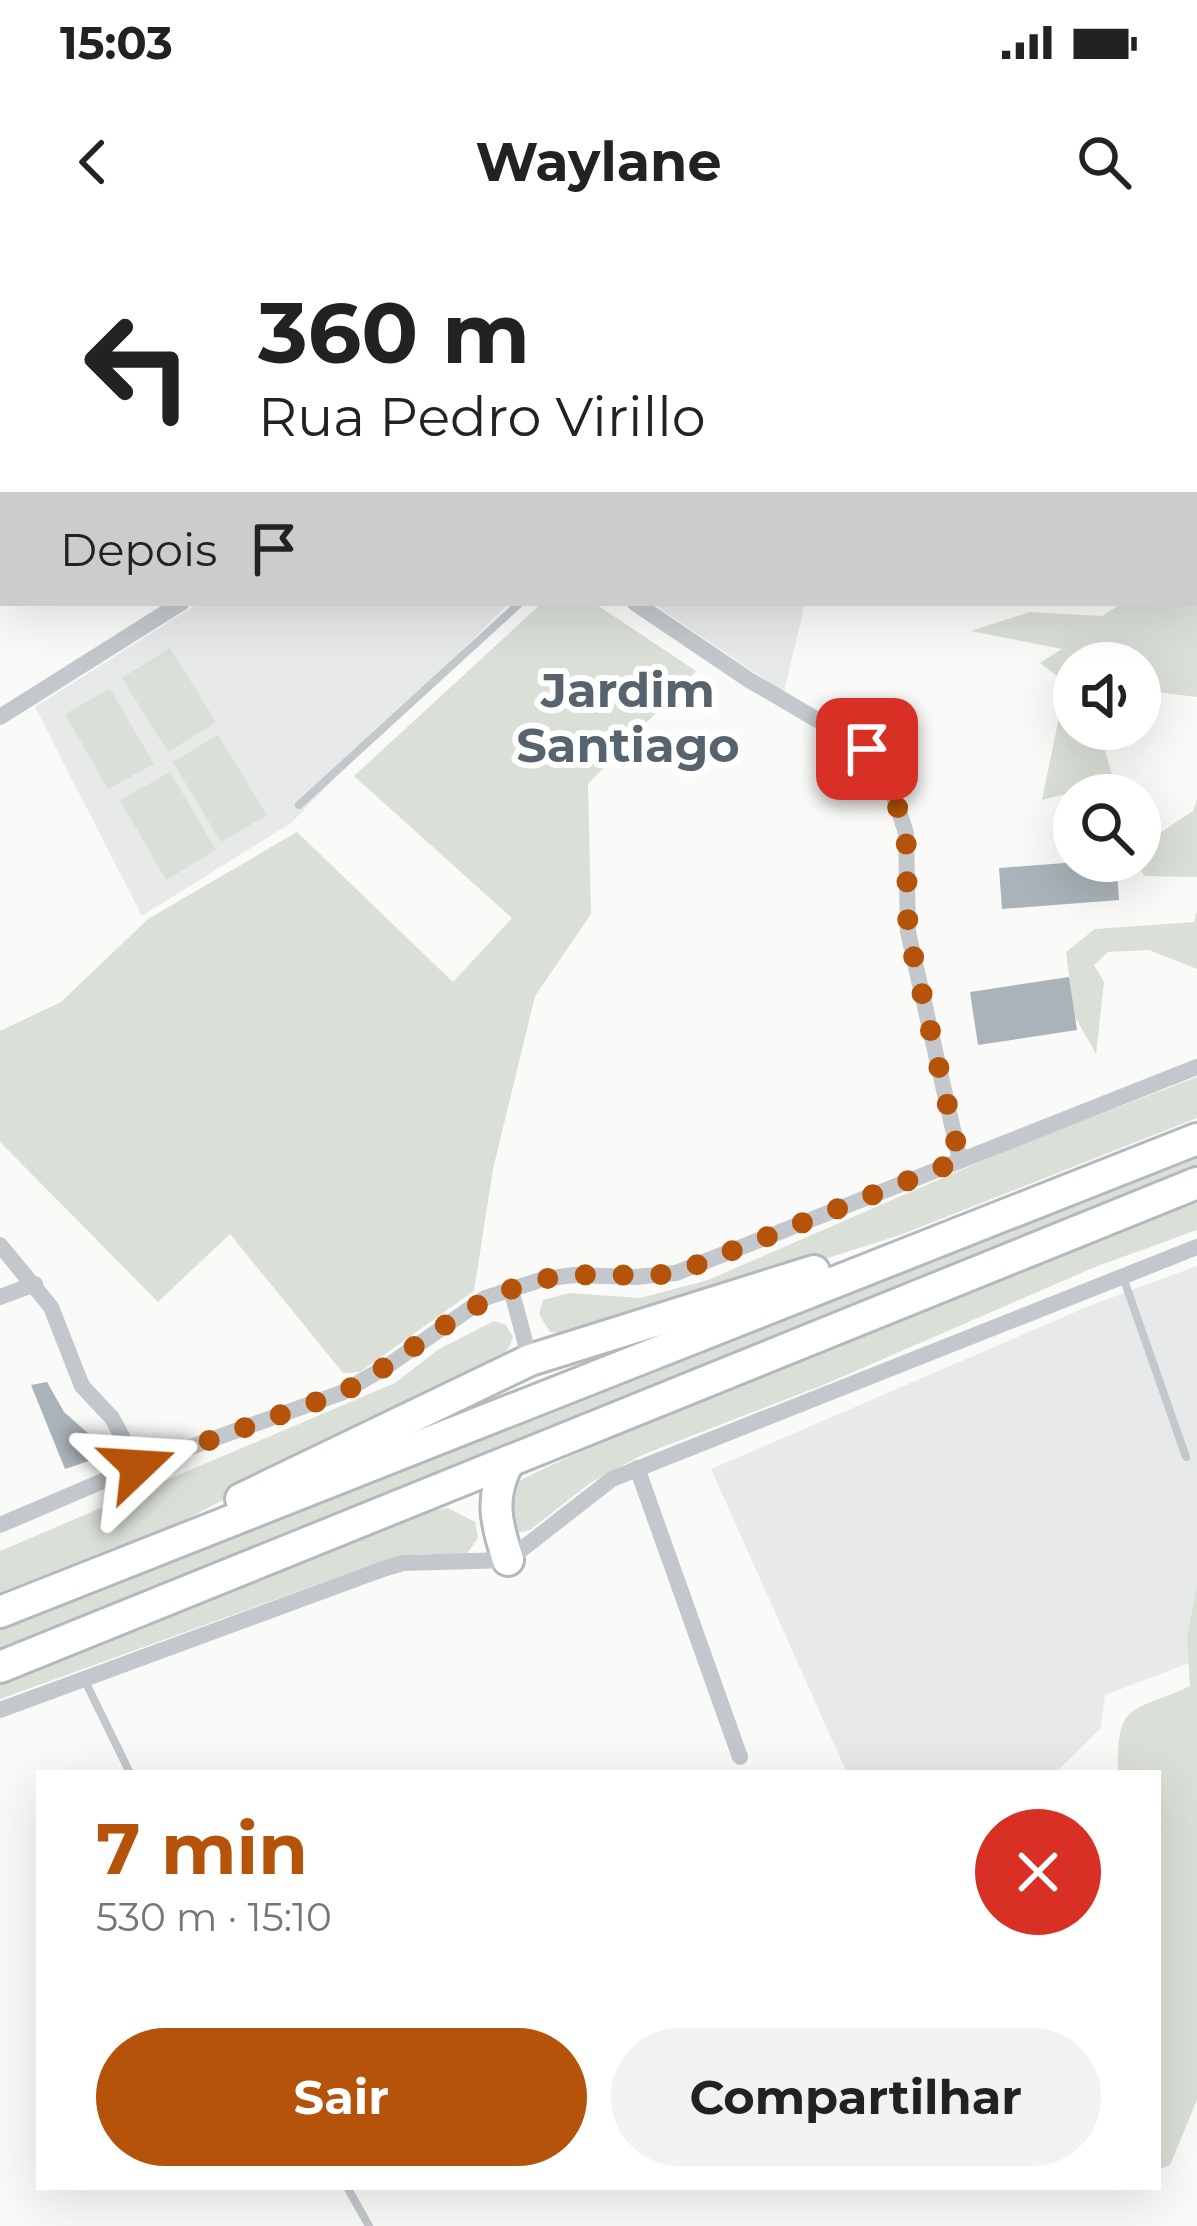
<!DOCTYPE html>
<html lang="pt">
<meta charset="utf-8">
<style>
:root{--surface:#fff;--page:#f2f2f2;--text:#222;--muted:#767676;--accent:#b45309}
body{margin:0;font-family:Montserrat,sans-serif;background:var(--page);color:var(--text);height:100vh;display:flex;flex-direction:column;font-size:45px;white-space:nowrap}
*{box-sizing:border-box;margin:0}
p{font-size:39px;color:var(--muted)}
.icon{flex:none;width:66px;height:66px;fill:none;stroke:currentColor;stroke-width:2;stroke-linecap:round;stroke-linejoin:round}
.map{position:relative;flex:1;overflow:hidden}
.details{position:absolute;left:36px;top:1530px;width:1125px;height:420px;display:flex;flex-direction:column;background:var(--surface);border-radius:0px;box-shadow:0 12px 48px #0002}
.details>*{flex:none}
.guide{position:absolute;left:0px;top:0px;width:1197px;height:366px;box-shadow:0 12px 48px #0002;background:#fff;color:var(--text);overflow:hidden}
.fabs{position:absolute;left:1053px;top:402px;display:grid;gap:24px}
.fabs a{display:grid;place-items:center;width:108px;height:108px;border-radius:50%;background:var(--surface);box-shadow:0 12px 48px #0002;font-size:60px}
.pin{position:absolute;display:grid;place-items:center;width:102px;height:102px;color:#fff;margin:-51px;border-radius:24px;box-shadow:0 6px 18px #0006}
.me{position:absolute;width:132px;margin:-66px;rotate:70deg;stroke-linejoin:round;filter:drop-shadow(0 0 9px #0008)}
.turn{display:flex;align-items:center;gap:42px;height:252px;padding:0 60px;font-size:54px}
.turn .icon{width:156px;height:156px;stroke-width:2.5}
.turn b{display:block;font-size:84px;line-height:102px}
.then{display:flex;align-items:center;height:114px;padding:0 60px;background:#0003;gap:24px;font-size:45px}
.round{display:grid;place-items:center;flex:none;width:126px;height:126px;border-radius:63px;background:var(--page)}
.headline{display:flex;align-items:center;justify-content:space-between;height:204px;padding:0 60px}
h1{font-size:72px;font-weight:700;line-height:90px;color:var(--accent)}
.cta{display:flex;gap:24px;margin-top:auto;padding:24px 60px}
.cta a{flex:1;height:138px;border-radius:72px;background:var(--accent);color:#fff;font-size:48px;font-weight:700;line-height:138px;text-align:center}
.cta a+a{background:var(--page);color:var(--text)}
.status{display:flex;justify-content:space-between;align-items:center;height:84px;padding:0 60px;background:var(--surface);direction:ltr}
.status svg{height:33px;fill:currentColor}
header{display:flex;justify-content:space-between;align-items:center;height:156px;padding:0 60px;background:var(--surface);font-size:54px;font-weight:700}
.map>svg:first-child{display:block}
</style>
<div class="status"><b>15:03</b><svg viewBox="0 0 49 12"><path d="M0 12V9h3v3zM5 12V6h3v6zM10 12V3h3v9zM15 12V0h3v12zM26 1h20v11H26zM47 4h2v5h-2z"/></svg></div>
<header><svg class="icon" aria-label="back" viewBox="0 0 24 24"><path d="M15 5l-7 7 7 7"/></svg>Waylane<svg class="icon" aria-label="search" viewBox="0 0 24 24"><circle cx="10" cy="10" r="6"/><path d="M15 15l6 6"/></svg></header>
<div class="map">
<svg width="1197" height="1986" viewBox="0 0 1197 1986">
<rect width="100%" height="100%" fill="#fafaf8"/>
<!-- built -->
<g fill="#e8e9e9">
<polygon points="199,363 509,363 291,583 142,676 35,467"/>
<polygon points="652,363 805,363 784,452 783,452"/>
<polygon points="1197,1026 1197,1420 1105,1455 1101,1488 1055,1533 847,1533 711,1229 1094,1064"/>
</g>
<!-- green -->
<g fill="#dadfd7">
<polygon points="1197,233 1197,457 1140,450 1140,423 1074,423 1074,489 1099,489 1114,542 1042,560 1066,443 1040,423 1062,409 971,391 1030,372 1102,376 1123,363 1194,363"/>
<polygon points="542,363 594,363 696,431 588,544 591,674 535,756 493,929 474,1051 360,1132 343,1133 230,994 158,1062 0,902 0,791 61,762 148,679 297,592 453,742 512,678 354,536"/>
<polygon points="170,408 216,482 168,512 122,438"/>
<polygon points="110,449 154,524 108,549 65,474"/>
<polygon points="218,495 267,575 221,602 173,522"/>
<polygon points="170,532 216,610 166,640 120,560"/>
<polygon points="1197,559 1197,637 1145,636 1133,621 1140,621 1140,606 1193,571"/>
<polygon points="1197,671 1197,729 1149,710 1108,712 1094,725 1104,742 1096,814 1074,775 1066,712 1095,689 1194,682"/>
<polygon points="1197,837 1197,878 900,995 589,1094 550,1092 539,1074 543,1060 569,1053 640,1058 708,1040 1014,907"/>
<polygon points="1197,910 1197,932 0,1415 0,1383"/>
<polygon points="1197,958 1197,990 1095,1027 823,1145 642,1215 590,1243 530,1290 512,1294 505,1283 513,1244 547,1227 790,1118"/>
<path d="M 494,1081 L 506,1085 L 513,1097 C 506,1119 492,1128 473,1139 L 223,1260 L 89,1330 L 0,1363 L 0,1311 L 395,1143 L 439,1109 Z"/>
<polygon points="448,1268 475,1282 478,1298 466,1315 419,1314 374,1324 0,1459 0,1436 420,1273"/>
<path d="M 1197,1344 L 1197,1860 L 1170,1925 L 1158,1930 L 1158,1533 L 1118,1533 C 1117,1460 1130,1474 1190,1446 L 1187,1398 Z"/>
</g>
<!-- building -->
<g fill="#aab3b9">
<polygon points="1091,621 1116,621 1119,660 1002,669 999,628"/>
<polygon points="1069,737 1077,790 978,805 970,752"/>
<polygon points="47,1142 64,1172 89,1194 98,1218 65,1229 31,1145"/>
</g>
<g fill="none" stroke-linecap="round" stroke-linejoin="round">
<defs>
<g id="motorway">
<polyline points="241,1259 530,1120 814,1031"/>
<path d="M 508,1320 C 496,1283 489,1256 509,1221"/>
<polyline points="0,1372 1197,899"/>
<polyline points="0,1427 1197,943"/>
</g>
</defs>
<!-- motorway casing -->
<use href="#motorway" stroke="#b4b9bd" stroke-width="36"/>
<!-- service -->
<g stroke="#c3c8cc" stroke-width="8">
<polyline points="1121,3 1123,0"/>
<polyline points="299,565 520,363"/>
<polyline points="1123,1037 1186,1217"/>
<polyline points="85,1441 130,1533"/>
<polyline points="347,1947 369,1986"/>
</g>
<!-- minor -->
<g stroke="#c3c8cc" stroke-width="16">
<polyline points="877,0 885,3"/>
<polyline points="409,3 411,0"/>
<polyline points="1056,3 1066,0"/>
<polyline points="635,363 749,440 867,509 888,538 906,593 908,692 960,920"/>
<polyline points="0,477 181,363"/>
<polyline points="0,1005 51,1067 82,1146 112,1178 138,1226"/>
<polyline points="511,1049 530,1120"/>
<polyline points="0,1057 35,1044"/>
<polyline points="637,1228 740,1517"/>
<polyline points="0,1285 138,1226 341,1153 386,1127 485,1058 543,1039 574,1035 636,1037 676,1033 1197,827"/>
<polyline points="0,1470 383,1329 403,1323 508,1320 612,1239 1197,1007"/>
</g>
<!-- motorway -->
<use href="#motorway" stroke="#fff" stroke-width="30"/>
</g>
<g fill="none" stroke-linecap="round" stroke-linejoin="round">
<!-- route -->
<path stroke="#b45309" stroke-width="21" stroke-dasharray="0 37.8" d="M 138,1226 L 341,1153 C 412,1117 465,1056 545,1039 C 588,1030 633,1039 676,1033 L 960,920 L 908,692 L 906,593 L 888,538 L 867,509"/>
</g>
<g text-anchor="middle" stroke-width="12" stroke-linejoin="round" paint-order="stroke">
<!-- quarter labels -->
<g font-size="48" font-weight="bold" fill="#57646e" stroke="#fff">
<text x="628" y="467">Jardim<tspan x="628" dy="55">Santiago</tspan></text>
</g>
</g>
</svg>
<div class="fabs">
<a><svg class="icon" aria-label="sound" viewBox="0 0 24 24"><path d="M4 9h4l5-4v14l-5-4H4zM17 9q2 3 0 6"/></svg></a>
<a><svg class="icon" aria-label="search" viewBox="0 0 24 24"><circle cx="10" cy="10" r="6"/><path d="M15 15l6 6"/></svg></a>
</div>
<div class="pin" style="left:867px;top:509px;background:#d93025"><svg class="icon" aria-label="arrive" viewBox="0 0 24 24"><path d="M6 21V4h12l-3 4 3 4H6"/></svg></div>
<svg class="me" style="left:138px;top:1226px" viewBox="-20 -20 40 40"><path d="M0-17L14 15 0 8-14 15z" fill="#b45309" stroke="#fff" stroke-width="4"/></svg>
<div class="guide">
<div class="turn"><svg class="icon" aria-label="left" viewBox="0 0 24 24"><path d="M17 20v-9H6M10 6l-5 5 5 5"/></svg><div><b>360 m</b>Rua Pedro Virillo</div></div>
<div class="then">Depois<svg class="icon" aria-label="arrive" viewBox="0 0 24 24"><path d="M6 21V4h12l-3 4 3 4H6"/></svg></div>
</div>
<section class="details">
<div class="headline"><div><h1>7 min</h1><p>530 m · 15:10</p></div><a class="round" style="background:#d93025;color:#fff"><svg class="icon" aria-label="close" viewBox="0 0 24 24"><path d="M6 6l12 12M18 6L6 18"/></svg></a></div>
<div class="cta"><a>Sair</a><a>Compartilhar</a></div>
</section>
</div>
